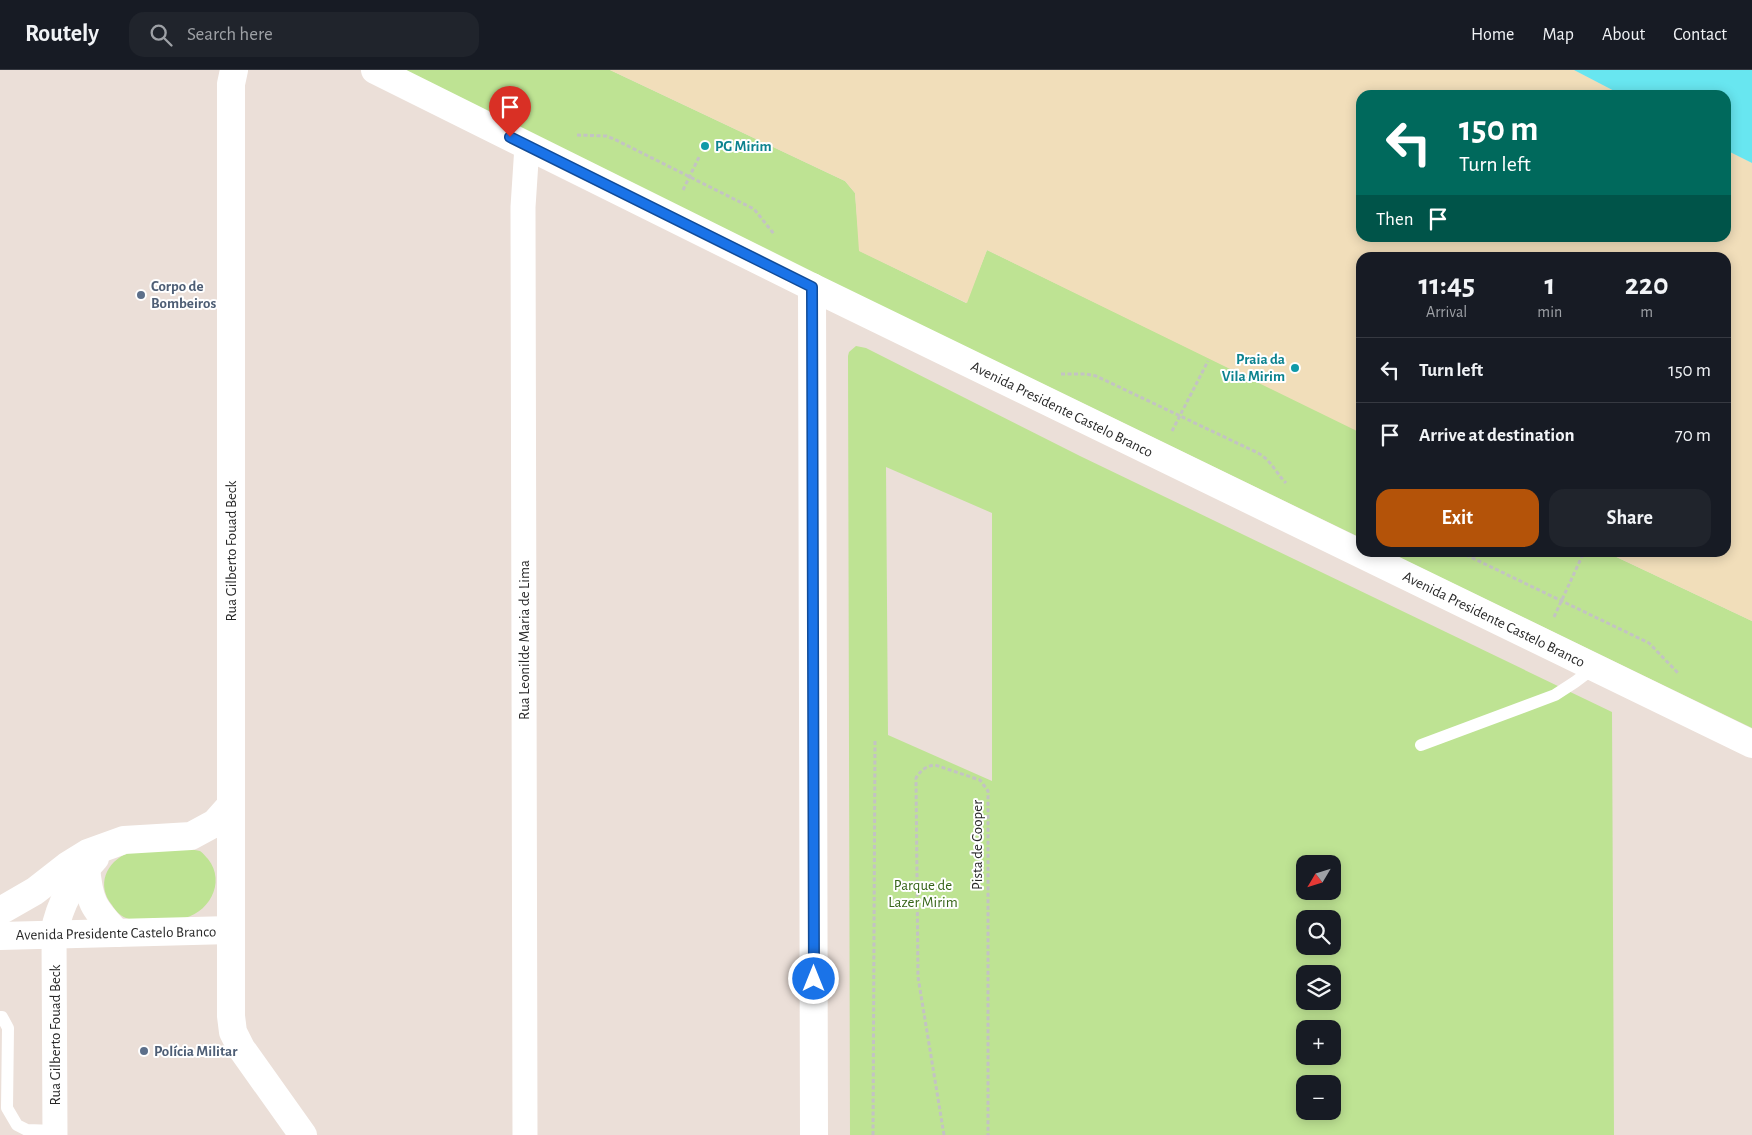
<!DOCTYPE html>
<meta charset="utf-8">
<style>
:root{--surface:#171b24;--page:#20242c;--text:#f1f3f6;--muted:#9ea1a6;--line:#363941;--accent:#b45309}
body{margin:0;font-family:"Alegreya Sans",sans-serif;background:var(--page);color:var(--text);height:100vh;display:flex;flex-direction:column;font-size:19px;white-space:nowrap}
*{box-sizing:border-box;margin:0}
p{font-size:16px;color:var(--muted)}
.icon{flex:none;width:28px;height:28px;fill:none;stroke:currentColor;stroke-width:2;stroke-linecap:round;stroke-linejoin:round}
.map{position:relative;flex:1;overflow:hidden}
.details{position:absolute;left:1356px;top:182px;width:375px;height:305px;display:flex;flex-direction:column;background:var(--surface);border-radius:15px;box-shadow:0 2px 12px #0003}
.details>*{flex:none}
.guide{position:absolute;left:1356px;top:20px;width:375px;height:152px;border-radius:15px;box-shadow:0 2px 12px #0003;background:#00695c;color:#fff;overflow:hidden}
.needle{width:32px;rotate:232deg}
.buttons{position:absolute;left:1296px;top:785px;display:grid;gap:10px}
.buttons a{display:grid;place-items:center;width:45px;height:45px;border-radius:10px;background:var(--surface);box-shadow:0 2px 12px #0003;font-size:25px}
.pin{position:absolute;display:grid;place-items:center;width:42px;height:42px;color:#fff;margin:-51px -21px;border-radius:50% 50% 50% 0;rotate:-45deg;box-shadow:0 0 5px #0007}
.pin .icon{rotate:45deg}
.me{position:absolute;width:55px;margin:-28px;rotate:0deg;stroke-linejoin:round;filter:drop-shadow(0 0 4px #0008)}
.turn{display:flex;align-items:center;gap:18px;height:105px;padding:0 20px;font-size:22px}
.turn .icon{width:65px;height:65px;stroke-width:2.5}
.turn b{display:block;font-size:35px;line-height:42px}
.then{display:flex;align-items:center;height:48px;padding:0 20px;background:#0003;gap:10px;font-size:19px}
.eta{display:flex;justify-content:space-evenly;align-items:center;height:85px;text-align:center}
.eta b{font-size:30px;font-weight:600;line-height:35px}
.cta{display:flex;gap:10px;margin-top:auto;padding:10px 20px}
.cta a{flex:1;height:58px;border-radius:15px;background:var(--accent);color:#fff;font-size:20px;font-weight:600;line-height:58px;text-align:center}
.cta a+a{background:var(--page);color:var(--text)}
ul{padding:0;list-style:none}
li{display:flex;align-items:center;gap:15px;height:65px;padding:0 20px;border-top:1px solid var(--line)}
li div{flex:1}
li b{display:block;font-size:19px}
li em{font-style:normal}
header{display:flex;align-items:center;gap:30px;box-sizing:border-box;height:70px;padding:0 25px;background:var(--surface);border-bottom:1px solid var(--line)}
header strong{font-size:24px}
nav{display:flex;gap:28px;margin-inline-start:auto;font-size:18px}
.search{width:350px;height:45px;background:var(--page);display:flex;align-items:center;gap:12px;box-sizing:border-box;padding:0 18px;border-radius:15px;color:var(--muted);font-size:19px}
.map>svg:first-child{display:block}
</style>
<header>
<strong>Routely</strong>
<div class="search"><svg class="icon" aria-label="search" viewBox="0 0 24 24"><circle cx="10" cy="10" r="6"/><path d="M15 15l6 6"/></svg>Search here</div>
<nav><a>Home</a><a>Map</a><a>About</a><a>Contact</a></nav>
</header>
<div class="map">
<svg width="1752" height="1065" viewBox="0 0 1752 1065">
<rect width="100%" height="100%" fill="#ebdfd8"/>
<!-- green -->
<g fill="#bee393" fill-rule="evenodd">
<polygon points="404,0 610,0 845,111 855,123 860,181 966,233 987,180 1361,362 1361,468 675,136"/>
<path d="M 856,276 L 866,278 L 1080,386 L 1612,642 L 1614,1065 L 850,1065 L 848,286 L 849,282 ZM 886,397 L 992,443 L 992,711 L 888,665 ZM 1305,794 L 1332,794 L 1332,821 L 1305,821 ZM 1305,849 L 1332,849 L 1332,876 L 1305,876 ZM 1305,904 L 1332,904 L 1332,931 L 1305,931 ZM 1305,959 L 1332,959 L 1332,986 L 1305,986 ZM 1305,1014 L 1332,1014 L 1332,1041 L 1305,1041 Z"/>
<polygon points="1390,483 1608,483 1752,551 1752,658"/>
<path d="M 189,779 C 192,780 197,780 200,781 C 203,783 206,787 208,789 C 227,813 208,845 180,849 C 170,850 134,852 126,848 C 120,846 115,840 112,835 C 96,815 106,792 128,783 Z"/>
</g>
<!-- sand -->
<polygon fill="#f1deba" points="610,0 1574,0 1622,25 1361,25 1361,168 1726,168 1726,80 1752,93 1752,551 1608,483 1726,482 1726,188 1361,188 1361,363 987,180 967,233 859,181 855,123 845,111"/>
<!-- water -->
<polygon fill="#68e6f0" points="1574,0 1752,0 1752,93 1726,80 1726,25 1622,25"/>
<g fill="none" stroke-linecap="round" stroke-linejoin="round">
<!-- path -->
<g stroke="#c3c3c3" stroke-width="3" stroke-dasharray="4 2.5" stroke-linecap="butt">
<polyline points="577,65 606,66 614,69 754,139 774,164"/>
<polyline points="683,120 700,85"/>
<path d="M 1061,304 L 1086,304 L 1096,306 L 1258,383 C 1271,390 1276,403 1286,413"/>
<polyline points="1172,361 1208,291"/>
<polyline points="1460,482 1649,573 1678,603"/>
<polyline points="1554,547 1584,482"/>
<polyline points="873,1065 875,671"/>
<path d="M 944,1065 L 918,907 L 916,708 C 921,700 926,696 935,695 L 980,710 L 988,721 L 988,1065"/>
</g>
<!-- lane -->
<g stroke="#fff" stroke-width="12">
<polyline points="1421,675 1555,625 1575,612 1595,597"/>
<polyline points="0,947 2,947 8,958 7,1038 17,1055 27,1060 55,1061"/>
</g>
<!-- street -->
<g stroke="#fff" stroke-width="25">
<polyline points="54,864 55,1065"/>
<polyline points="525,1065 523,137 527,76"/>
</g>
<!-- secondary -->
<g stroke="#fff" stroke-width="28">
<polyline points="234,0 231,14 231,946 233,962 241,978 303,1065"/>
<polyline points="375,0 812,217 1752,674"/>
<polyline points="812,217 814,1065"/>
<path d="M 86,797 C 89,831 93,838 117,863"/>
<polyline points="0,841 35,821 67,796 88,783 124,770 191,766 215,753 231,735"/>
<path d="M 54,864 C 60,831 73,812 95,788"/>
<polyline points="0,866 231,860"/>
</g>
</g>
<g fill="none" stroke-linecap="round" stroke-linejoin="round">
<defs>
<polyline id="route" points="510,67 812,217 814,909"/>
</defs>
<!-- route casing -->
<use href="#route" stroke="#114b97" stroke-width="12"/>
<!-- route -->
<use href="#route" stroke="#1a73e8" stroke-width="9"/>
</g>
<!-- markers -->
<g fill="#0f9aa8" stroke="#fff" stroke-width="2">
<circle cx="705" cy="76" r="5"/>
<circle cx="1295" cy="298" r="5"/>
</g>
<g fill="#5c6f8a" stroke="#fff" stroke-width="2">
<circle cx="141" cy="225" r="5"/>
<circle cx="144" cy="981" r="5"/>
</g>
<g text-anchor="middle" stroke-width="4" stroke-linejoin="round" paint-order="stroke">
<!-- culture labels -->
<g font-size="15" font-weight="bold" fill="#0d838f" stroke="#fff" text-anchor="start">
<text x="715" y="81">PG Mirim</text>
<text x="1285" y="294" text-anchor="end">Praia da<tspan x="1285" dy="17">Vila Mirim</tspan></text>
</g>
<!-- service labels -->
<g font-size="15" font-weight="bold" fill="#4e5e75" stroke="#fff" text-anchor="start">
<text x="151" y="221">Corpo de<tspan x="151" dy="17">Bombeiros</tspan></text>
<text x="154" y="986">Polícia Militar</text>
</g>
<!-- street labels -->
<g font-size="15" fill="#282828" stroke="#fff">
<text transform="translate(1062 339) rotate(26)" y="5">Avenida Presidente Castelo Branco</text>
<text transform="translate(231 481) rotate(-90)" y="5">Rua Gilberto Fouad Beck</text>
<text transform="translate(1494 549) rotate(26)" y="5">Avenida Presidente Castelo Branco</text>
<text transform="translate(524 570) rotate(-90)" y="5">Rua Leonilde Maria de Lima</text>
<text transform="translate(977 775) rotate(-90)" y="5">Pista de Cooper</text>
<text transform="translate(116 863) rotate(-1)" y="5">Avenida Presidente Castelo Branco</text>
<text transform="translate(55 965) rotate(-90)" y="5">Rua Gilberto Fouad Beck</text>
</g>
<!-- park labels -->
<g font-size="15" fill="#366418" stroke="#fff">
<text x="923" y="820">Parque de<tspan x="923" dy="17">Lazer Mirim</tspan></text>
</g>
</g>
</svg>
<div class="buttons">
<a><svg class="needle" viewBox="-14 -14 28 28"><path d="M0-13l5 13h-10z" fill="#e53935"/><path d="M0 13l5-13h-10z" fill="#9ea1a6"/></svg></a>
<a><svg class="icon" aria-label="search" viewBox="0 0 24 24"><circle cx="10" cy="10" r="6"/><path d="M15 15l6 6"/></svg></a>
<a><svg class="icon" aria-label="layers" viewBox="0 0 24 24"><path d="M12 4l9 5-9 5-9-5zM3 14l9 5 9-5"/></svg></a>
<a>+</a>
<a>−</a>
</div>
<div class="pin" style="left:510px;top:67px;background:#d93025"><svg class="icon" aria-label="arrive" viewBox="0 0 24 24"><path d="M6 21V4h12l-3 4 3 4H6"/></svg></div>
<svg class="me" style="left:814px;top:909px" viewBox="-20 -20 40 40"><circle r="17" fill="#1a73e8" stroke="#fff" stroke-width="3"/><path d="M0-11L8 9 0 5-8 9z" fill="#fff"/></svg>
<div class="guide">
<div class="turn"><svg class="icon" aria-label="left" viewBox="0 0 24 24"><path d="M17 20v-9H6M10 6l-5 5 5 5"/></svg><div><b>150 m</b>Turn left</div></div>
<div class="then">Then<svg class="icon" aria-label="arrive" viewBox="0 0 24 24"><path d="M6 21V4h12l-3 4 3 4H6"/></svg></div>
</div>
<section class="details">
<div class="eta">
<div><b>11:45</b><p>Arrival</p></div>
<div><b>1</b><p>min</p></div>
<div><b>220</b><p>m</p></div>
</div>
<ul>
<li><svg class="icon" aria-label="left" viewBox="0 0 24 24"><path d="M17 20v-9H6M10 6l-5 5 5 5"/></svg><div><b>Turn left</b></div><em>150 m</em></li>
<li><svg class="icon" aria-label="arrive" viewBox="0 0 24 24"><path d="M6 21V4h12l-3 4 3 4H6"/></svg><div><b>Arrive at destination</b></div><em>70 m</em></li>
</ul>
<div class="cta"><a>Exit</a><a>Share</a></div>
</section>
</div>
